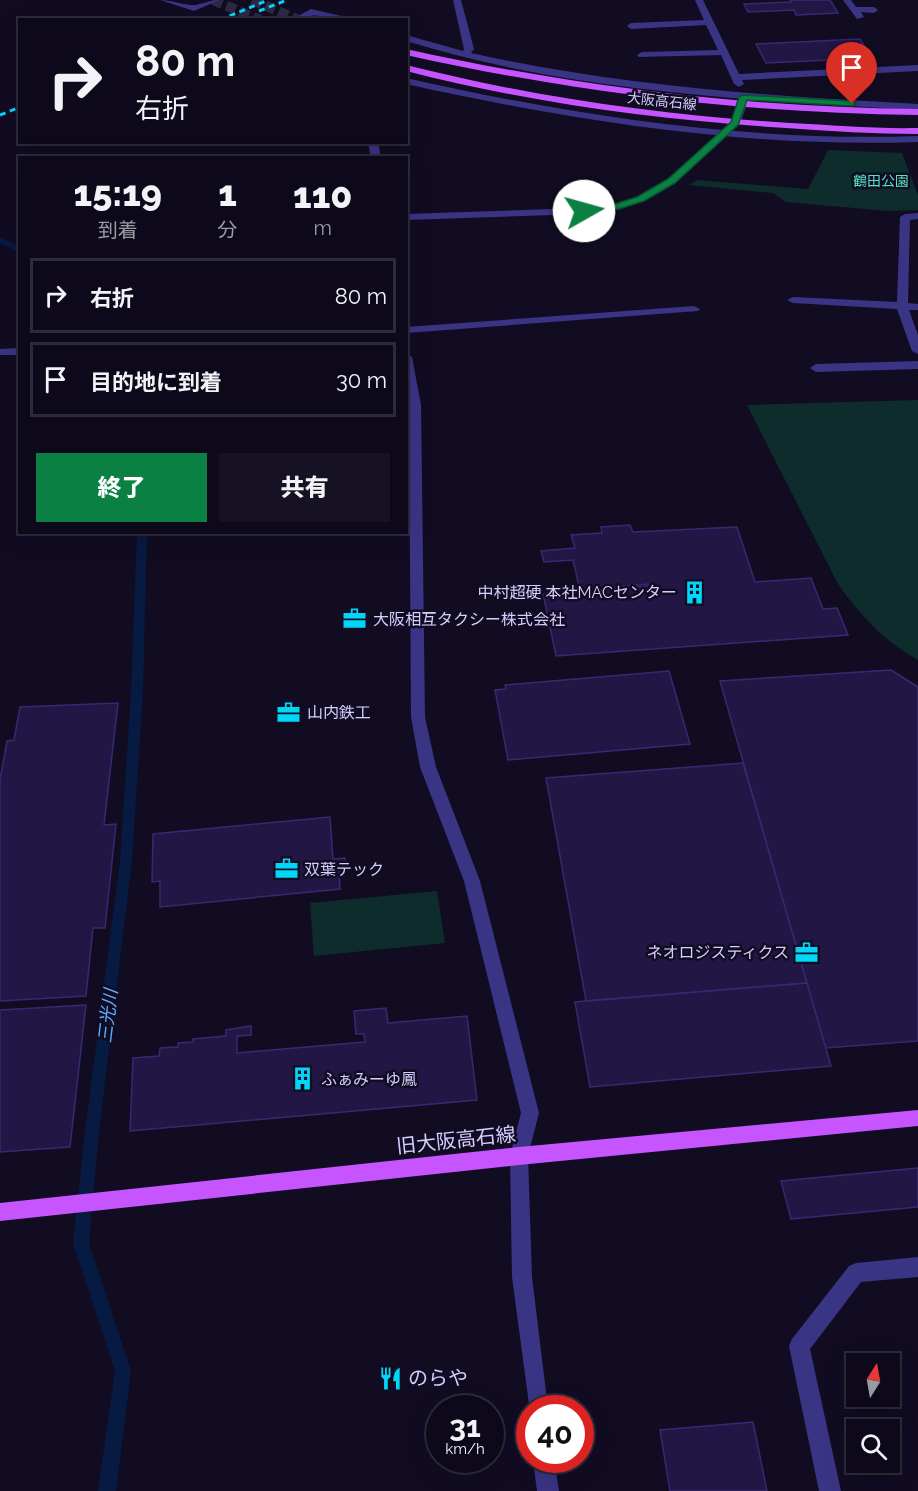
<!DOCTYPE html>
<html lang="ja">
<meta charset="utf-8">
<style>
:root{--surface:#0d091a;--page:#161223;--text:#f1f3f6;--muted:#9a9aa2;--line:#2d2a39;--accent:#0b8043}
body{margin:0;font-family:Raleway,"Noto Sans JP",sans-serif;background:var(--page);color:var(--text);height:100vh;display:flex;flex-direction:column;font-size:22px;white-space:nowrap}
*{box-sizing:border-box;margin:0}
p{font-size:20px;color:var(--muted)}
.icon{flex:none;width:33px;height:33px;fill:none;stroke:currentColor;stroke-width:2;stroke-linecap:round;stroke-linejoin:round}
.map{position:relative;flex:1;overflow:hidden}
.details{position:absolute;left:18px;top:156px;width:390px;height:378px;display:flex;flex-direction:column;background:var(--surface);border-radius:0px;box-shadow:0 6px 24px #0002,0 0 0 2px var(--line)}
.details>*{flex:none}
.top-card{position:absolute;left:18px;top:18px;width:390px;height:126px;border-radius:0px;box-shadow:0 6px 24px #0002,0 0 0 2px var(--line);background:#0d091a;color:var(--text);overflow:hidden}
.needle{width:39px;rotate:11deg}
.fabs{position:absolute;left:846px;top:1353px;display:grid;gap:12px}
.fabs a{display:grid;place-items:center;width:54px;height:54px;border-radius:0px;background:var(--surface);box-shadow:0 6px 24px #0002,0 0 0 2px var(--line);font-size:30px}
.speed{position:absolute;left:426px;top:1395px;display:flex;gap:12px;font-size:30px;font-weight:700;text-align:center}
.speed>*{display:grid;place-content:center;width:78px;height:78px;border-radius:50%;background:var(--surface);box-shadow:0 6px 24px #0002,0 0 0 2px var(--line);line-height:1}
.speed small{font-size:15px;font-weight:400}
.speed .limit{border:9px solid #d22;background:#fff;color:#111}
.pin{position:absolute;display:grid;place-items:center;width:51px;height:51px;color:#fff;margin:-62px -26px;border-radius:50% 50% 50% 0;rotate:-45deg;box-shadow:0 0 6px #0007}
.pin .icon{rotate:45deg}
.me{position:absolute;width:66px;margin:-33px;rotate:83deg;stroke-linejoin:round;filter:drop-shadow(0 0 4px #0008)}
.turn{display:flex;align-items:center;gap:21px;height:126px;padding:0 18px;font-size:27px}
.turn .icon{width:78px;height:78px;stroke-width:2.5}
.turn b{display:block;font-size:42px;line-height:51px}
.eta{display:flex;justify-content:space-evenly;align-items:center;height:102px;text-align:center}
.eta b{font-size:36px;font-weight:800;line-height:42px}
.primary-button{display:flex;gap:12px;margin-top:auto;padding:12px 18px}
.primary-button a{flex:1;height:69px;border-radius:0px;background:var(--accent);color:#fff;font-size:24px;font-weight:800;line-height:69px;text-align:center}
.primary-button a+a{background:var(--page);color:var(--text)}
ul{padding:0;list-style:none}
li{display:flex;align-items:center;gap:18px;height:75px;margin:0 12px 9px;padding:0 6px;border:3px solid var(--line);border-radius:0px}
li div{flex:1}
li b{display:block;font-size:22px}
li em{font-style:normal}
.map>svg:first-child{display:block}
</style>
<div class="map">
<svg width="918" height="1491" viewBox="0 0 918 1491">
<rect width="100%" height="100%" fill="#110c22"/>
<!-- green -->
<g fill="#0f2c2c">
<polygon points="828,150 902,153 918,195 918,210 888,211 786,202 773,193 689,185 697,180 808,189"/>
<path d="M 918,400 L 918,660 C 885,642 860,615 838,584 L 747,405 Z"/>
<polygon points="437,891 445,943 314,956 310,903"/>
</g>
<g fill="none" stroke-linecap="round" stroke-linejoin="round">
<!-- stream -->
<g fill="#071a41" fill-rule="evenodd">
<polygon points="0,237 20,247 20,253 0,243"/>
<polygon points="137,532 147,532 143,691 132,861 99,1131 89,1243 131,1371 116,1491 98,1491 115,1371 73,1243 85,1131 120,861 131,691"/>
</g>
</g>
<!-- building -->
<g fill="#221744" stroke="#392871" stroke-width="1.5">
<polygon points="790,0 830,0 838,13 796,15 794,10 748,12 744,4 791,2"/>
<polygon points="860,39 872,58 766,63 756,44"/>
<polygon points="630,525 633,532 737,527 755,582 811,578 823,609 837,608 848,635 556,656 543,594 648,586 648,584 580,590 573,560 544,562 541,551 575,548 571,535 602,533 601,527"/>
<polygon points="891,670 918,687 918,1041 825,1048 720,681"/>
<polygon points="669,671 690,744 508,760 495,690 506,689 505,685"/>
<polygon points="118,703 104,825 116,824 105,928 93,928 86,996 0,1001 0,779 7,741 14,740 20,707"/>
<polygon points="743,763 807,983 586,1001 546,778"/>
<polygon points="330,817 333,859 345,858 346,870 339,871 340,889 160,907 160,881 152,882 153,834"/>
<polygon points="807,983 831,1066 590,1087 575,1002"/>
<polygon points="86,1005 70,1147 0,1152 0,1010"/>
<polygon points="386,1008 388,1023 467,1016 477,1100 130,1131 133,1058 159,1056 160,1048 178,1047 178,1043 193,1042 193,1039 226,1036 226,1030 251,1026 251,1035 237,1036 237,1053 365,1042 364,1034 356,1034 354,1011"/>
<polygon points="918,1168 918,1207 791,1219 781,1181"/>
<polygon points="753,1422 767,1491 670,1491 660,1430"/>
</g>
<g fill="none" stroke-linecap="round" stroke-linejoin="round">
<!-- primary-tunnel -->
<g stroke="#2e2943" stroke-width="10" stroke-dasharray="10 4.5" stroke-linecap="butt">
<polyline points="213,0 260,20"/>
<polyline points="252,0 299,20"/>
</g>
<!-- service -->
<polygon fill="#3a3484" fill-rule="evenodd" points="918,1257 918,1277 861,1282 810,1349 841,1491 819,1491 789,1346 792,1339 849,1266 856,1263"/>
<!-- minor -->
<g fill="#3a3484" fill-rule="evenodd">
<path d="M 160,0 C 170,0 187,6 195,5 C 203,4 210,0 219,0 L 194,11 Z"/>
<path d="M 453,0 L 461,0 L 474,49 L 471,53 C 618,86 768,96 918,104 L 918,110 C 747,100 571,92 406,41 L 406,35 L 463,51 L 464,49 Z"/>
<polygon points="695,0 703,0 739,74 918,65 918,71 742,80 744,84 739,87 734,84 721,55 639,57 637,55 642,52 718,50 706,25 631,29 627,26 631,23 704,20"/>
<polygon points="843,0 851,0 856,7 874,7 878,10 874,13 861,12 864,17 857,19"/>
<path d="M 311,9 L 350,18 L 351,20 C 342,20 316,14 311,16 C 303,17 299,20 291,20 Z"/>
<path d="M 406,78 C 574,116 746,142 918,136 L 918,142 C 746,148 573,121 406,84 Z"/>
<polygon points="368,142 378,142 381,158 371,158"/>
<polygon points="918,213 918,219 910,220 908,303 918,304 918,310 909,310 918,335 918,354 912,351 897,309 793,303 787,300 793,297 897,302 900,217 905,214"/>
<polygon points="694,306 700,309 698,311 406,333 406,327"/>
<polygon points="20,348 20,355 0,355 0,349"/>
<polygon points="918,361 918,369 816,372 810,368 816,364"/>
</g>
<!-- tertiary -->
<g fill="#3a3484" fill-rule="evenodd">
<polygon points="738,105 746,107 740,123 728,135 676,183 645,201 619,209 583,214 406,220 406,214 583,208 618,203 637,197 668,179 722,131 731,122"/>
<polygon points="406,354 412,357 421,405 425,717 436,767 480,881 539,1113 528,1156 532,1277 548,1408 530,1408 530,1412 512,1277 510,1156 521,1113 464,881 420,767 411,717 409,405 406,392"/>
<polygon points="533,1460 554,1460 559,1491 537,1491"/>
</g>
<!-- primary -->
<g fill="#c654ff" fill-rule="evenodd">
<path d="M 406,49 C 577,87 743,107 918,109 L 918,115 C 743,113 577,93 406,55 Z"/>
<path d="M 406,65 C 533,97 660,115 790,123 C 833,125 875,129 918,128 L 918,134 C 874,134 830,131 786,128 C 657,120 531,103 406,71 Z"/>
<polygon points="918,1110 918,1126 519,1165 0,1221 0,1203 519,1147"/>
</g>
<!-- rail -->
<g stroke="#00d6f8" stroke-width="3" stroke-dasharray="6 4.5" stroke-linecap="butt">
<polyline points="259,11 287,0"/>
<polyline points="220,20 268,0"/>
<polyline points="0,115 20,107"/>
</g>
</g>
<!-- route -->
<polygon fill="#0b8043" stroke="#07532c" stroke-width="1.5" points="743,95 852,101 856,104 852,106 747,100 738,125 675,183 644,201 619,209 580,213 580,209 618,203 637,197 668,179 731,122 739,97"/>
<!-- icons -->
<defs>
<symbol id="building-bare" viewBox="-9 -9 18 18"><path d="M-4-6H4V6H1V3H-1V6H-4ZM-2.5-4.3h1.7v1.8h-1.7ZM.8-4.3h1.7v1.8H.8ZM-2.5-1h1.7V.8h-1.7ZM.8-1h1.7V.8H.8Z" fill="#00d6f8" stroke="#110c22" stroke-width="2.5" paint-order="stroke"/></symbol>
<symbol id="office-bare" viewBox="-9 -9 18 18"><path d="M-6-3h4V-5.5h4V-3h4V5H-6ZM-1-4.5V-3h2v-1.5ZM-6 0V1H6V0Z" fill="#00d6f8" stroke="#110c22" stroke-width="2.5" paint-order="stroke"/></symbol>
<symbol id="restaurant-bare" viewBox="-9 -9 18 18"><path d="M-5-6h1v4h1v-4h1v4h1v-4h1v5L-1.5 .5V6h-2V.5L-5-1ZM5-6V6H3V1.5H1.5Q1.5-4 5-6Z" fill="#00d6f8" stroke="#110c22" stroke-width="2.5" paint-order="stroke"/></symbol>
</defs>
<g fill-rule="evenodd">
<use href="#building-bare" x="678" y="576" width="33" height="33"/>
<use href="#office-bare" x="338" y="602" width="33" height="33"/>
<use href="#office-bare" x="272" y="696" width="33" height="33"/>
<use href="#office-bare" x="270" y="852" width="33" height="33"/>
<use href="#office-bare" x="790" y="936" width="33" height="33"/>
<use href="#building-bare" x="286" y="1062" width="33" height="33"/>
<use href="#restaurant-bare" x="374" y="1362" width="33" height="33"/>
</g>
<g text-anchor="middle" stroke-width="5" stroke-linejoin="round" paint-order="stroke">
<!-- far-street labels -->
<g font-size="14" fill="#d5cdff" stroke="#110c22">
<text transform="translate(662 101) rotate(6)" y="5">大阪高石線</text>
</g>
<!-- far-park labels -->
<g font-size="14" fill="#53e5c6" stroke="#110c22">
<text x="881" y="186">鶴田公園</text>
</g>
<!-- poi labels -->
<g font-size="16" fill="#d5cdff" stroke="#110c22" text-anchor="start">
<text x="677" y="598" text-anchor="end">中村超硬 本社MACセンター</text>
<text x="373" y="625">大阪相互タクシー株式会社</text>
<text x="307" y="718">山内鉄工</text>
<text x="304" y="875">双葉テック</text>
<text x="789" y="958" text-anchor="end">ネオロジスティクス</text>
<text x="321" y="1085">ふぁみーゆ鳳</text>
</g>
<!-- water labels -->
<g font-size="18" font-style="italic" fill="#5badff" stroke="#110c22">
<text transform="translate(108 1016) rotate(-83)" y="6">三光川</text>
</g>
<!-- near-street labels -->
<g font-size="20" fill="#d5cdff" stroke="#110c22">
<text transform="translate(456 1140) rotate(-6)" y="7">旧大阪高石線</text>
</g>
<!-- near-poi labels -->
<g font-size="20" fill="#d5cdff" stroke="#110c22" text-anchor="start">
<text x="408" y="1385">のらや</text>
</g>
</g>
</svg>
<div class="fabs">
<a><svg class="needle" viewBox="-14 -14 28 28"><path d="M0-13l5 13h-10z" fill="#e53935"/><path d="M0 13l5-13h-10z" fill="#9a9aa2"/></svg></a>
<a><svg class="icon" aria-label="search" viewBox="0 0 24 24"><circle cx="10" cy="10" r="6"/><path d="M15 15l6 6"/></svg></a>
</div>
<div class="speed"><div>31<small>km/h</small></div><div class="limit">40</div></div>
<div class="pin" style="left:852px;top:104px;background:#d93025"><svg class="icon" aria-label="arrive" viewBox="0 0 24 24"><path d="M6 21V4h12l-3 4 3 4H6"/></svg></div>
<svg class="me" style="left:584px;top:211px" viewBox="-20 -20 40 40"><circle r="19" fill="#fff"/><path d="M0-13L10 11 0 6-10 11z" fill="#0b8043"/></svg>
<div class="top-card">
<div class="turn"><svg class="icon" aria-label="right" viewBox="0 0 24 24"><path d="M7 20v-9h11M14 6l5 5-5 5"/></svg><div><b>80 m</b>右折</div></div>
</div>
<section class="details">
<div class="eta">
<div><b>15:19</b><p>到着</p></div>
<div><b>1</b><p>分</p></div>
<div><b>110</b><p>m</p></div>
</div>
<ul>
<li><svg class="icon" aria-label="right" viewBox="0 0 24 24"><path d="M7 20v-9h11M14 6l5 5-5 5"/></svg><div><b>右折</b></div><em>80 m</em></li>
<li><svg class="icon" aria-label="arrive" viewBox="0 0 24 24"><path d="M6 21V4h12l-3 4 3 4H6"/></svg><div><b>目的地に到着</b></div><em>30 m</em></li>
</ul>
<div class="primary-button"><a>終了</a><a>共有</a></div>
</section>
</div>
